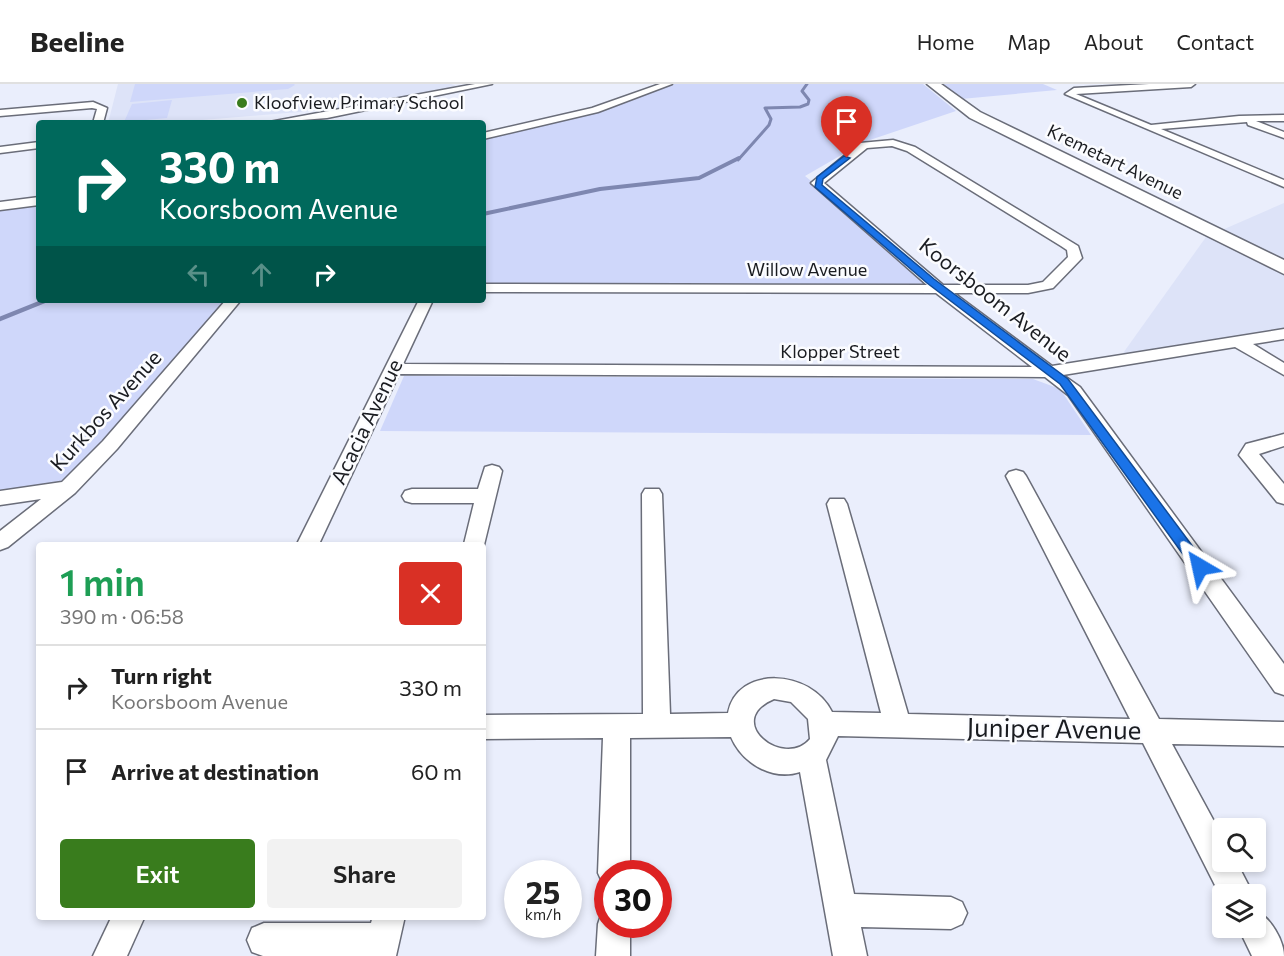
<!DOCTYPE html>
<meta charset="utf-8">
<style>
:root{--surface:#fff;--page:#f2f2f2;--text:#222;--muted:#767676;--line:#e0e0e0;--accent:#397c1d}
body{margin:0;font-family:Commissioner,sans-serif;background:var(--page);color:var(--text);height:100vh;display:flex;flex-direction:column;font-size:22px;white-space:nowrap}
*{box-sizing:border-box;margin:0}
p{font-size:20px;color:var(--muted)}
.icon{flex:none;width:33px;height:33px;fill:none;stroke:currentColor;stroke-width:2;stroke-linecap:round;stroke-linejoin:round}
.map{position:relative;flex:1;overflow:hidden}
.details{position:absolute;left:36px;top:458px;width:450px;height:378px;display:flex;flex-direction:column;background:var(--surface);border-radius:6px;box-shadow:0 3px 9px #0003}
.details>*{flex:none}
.banner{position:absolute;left:36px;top:36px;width:450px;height:183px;border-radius:6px;box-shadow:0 3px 9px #0003;background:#00695c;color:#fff;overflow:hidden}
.tools{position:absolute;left:1212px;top:734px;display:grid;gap:12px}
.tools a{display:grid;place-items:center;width:54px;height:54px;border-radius:6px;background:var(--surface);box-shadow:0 3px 9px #0003;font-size:30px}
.speed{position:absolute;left:504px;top:776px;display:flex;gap:12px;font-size:30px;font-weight:700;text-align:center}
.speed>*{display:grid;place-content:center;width:78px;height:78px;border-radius:50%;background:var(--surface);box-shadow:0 3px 9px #0003;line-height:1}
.speed small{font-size:15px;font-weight:400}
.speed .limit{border:9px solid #d22;background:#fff;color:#111}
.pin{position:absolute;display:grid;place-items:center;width:51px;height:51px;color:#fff;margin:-62px -26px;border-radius:50% 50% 50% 0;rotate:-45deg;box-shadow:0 0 6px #0007}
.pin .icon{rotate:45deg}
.me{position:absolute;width:66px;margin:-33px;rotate:324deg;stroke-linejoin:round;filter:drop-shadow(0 0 4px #0008)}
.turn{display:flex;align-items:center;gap:21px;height:126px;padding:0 24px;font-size:27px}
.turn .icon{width:78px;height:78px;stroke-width:2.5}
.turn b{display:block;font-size:42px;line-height:51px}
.lanes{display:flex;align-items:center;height:57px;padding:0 24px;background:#0003;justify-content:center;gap:30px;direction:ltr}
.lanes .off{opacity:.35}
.round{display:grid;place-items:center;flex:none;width:63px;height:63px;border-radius:6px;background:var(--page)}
.headline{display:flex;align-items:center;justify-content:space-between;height:102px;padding:0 24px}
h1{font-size:36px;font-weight:600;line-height:45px;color:#1e9e55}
.action{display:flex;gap:12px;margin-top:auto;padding:12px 24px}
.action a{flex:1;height:69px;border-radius:6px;background:var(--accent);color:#fff;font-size:24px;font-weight:600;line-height:69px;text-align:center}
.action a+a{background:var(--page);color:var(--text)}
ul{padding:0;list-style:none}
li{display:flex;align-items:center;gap:18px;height:84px;padding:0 24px;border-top:2px solid var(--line)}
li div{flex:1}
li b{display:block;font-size:22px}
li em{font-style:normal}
header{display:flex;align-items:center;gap:36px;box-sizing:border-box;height:84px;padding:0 30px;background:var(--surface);border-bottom:2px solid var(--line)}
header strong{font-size:28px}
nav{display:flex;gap:33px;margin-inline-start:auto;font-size:21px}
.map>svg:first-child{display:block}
</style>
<header>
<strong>Beeline</strong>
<nav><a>Home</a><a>Map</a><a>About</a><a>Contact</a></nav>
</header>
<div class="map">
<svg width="1284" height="872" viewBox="0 0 1284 872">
<rect width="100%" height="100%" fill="#eaeefc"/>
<!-- built -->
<g fill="#dde3f8">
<polygon points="118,0 451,0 457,2 347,24 167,39 108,39"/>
<polygon points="1284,119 1284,245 1121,272 1206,153"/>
</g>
<!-- green -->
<g fill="#cfd7fa">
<polygon points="135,0 294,0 295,1 288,5 130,18"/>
<polygon points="672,0 923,0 956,27 864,58 805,92 943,205 483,202 483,53 602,25"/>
<polygon points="942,0 1043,0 1057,6 961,15"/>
<polygon points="172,16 167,34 124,38 132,20"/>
<polygon points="39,122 39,216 231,216 82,395 0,410 0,127"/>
<polygon points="404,292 1033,295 1060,305 1091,351 380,347"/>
</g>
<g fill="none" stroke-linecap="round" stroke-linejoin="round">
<!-- stream-far2 -->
<polyline stroke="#7e87b0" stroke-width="3" points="738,76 769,41 771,35 765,24 800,23 808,20 809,16 802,7 807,0"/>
<!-- stream-far1 -->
<polyline stroke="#7e87b0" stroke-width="4" points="483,130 600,105 699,94 739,74"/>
<!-- stream -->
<polyline stroke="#7e87b0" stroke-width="4.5" points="0,235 47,216"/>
<defs>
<g id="street">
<polygon points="475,0 492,0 327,34 264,39"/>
<polygon points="660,0 672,0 598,28 483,55 483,49 592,24"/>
<polygon points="1149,0 1195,0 1191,3 1076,10 1151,41 1239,32 1284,31 1284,37 1256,37 1284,48 1284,54 1248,41 1247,38 1161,45 1284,96 1284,103 1065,10 1074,4"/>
<polygon points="93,18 107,24 103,39 93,39 97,25 92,24 0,32 0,26"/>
<path d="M 893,56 L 915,63 L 1078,162 L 1082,174 L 1053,204 L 1028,209 L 954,209 L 1052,282 L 1284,245 L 1284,255 L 1253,260 L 1284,279 L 1284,291 L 1235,263 L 1063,291 L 1080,303 L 1284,580 L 1284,611 L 1275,608 L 1068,311 L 1045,293 L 399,290 L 319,460 L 297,460 L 419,216 L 433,216 L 403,280 L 1032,283 L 936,209 L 483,208 L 483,200 L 927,201 L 811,99 L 860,59 ZM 892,62 L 907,67 L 1061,162 L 1067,166 L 1068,173 L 1043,198 L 1028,201 L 943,201 L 824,99 L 867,64 Z"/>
<polygon points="39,58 39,64 0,69 0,63"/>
<polygon points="39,113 39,121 0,126 0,118"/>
<polygon points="226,216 241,216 117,365 75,409 8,463 0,466 0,447 41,415 0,421 0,407 62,398 103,357"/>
<polygon points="1284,350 1284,362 1259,370 1284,400 1284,420 1277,418 1239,371 1246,360"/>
<polygon points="492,381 499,383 502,387 483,465 483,460 464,460 474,419 412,419 405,417 402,412 405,407 412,405 478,405 485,383"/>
<path d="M 1016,386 L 1023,388 L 1026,392 L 1159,635 L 1284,638 L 1284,662 L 1172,660 L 1222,752 L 1222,777 L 1236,777 L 1253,810 L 1222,810 L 1222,815 L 1143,659 L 838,652 L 826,676 L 854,810 L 951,813 L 962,818 L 967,829 L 962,840 L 951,845 L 861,843 L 867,872 L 833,872 L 800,688 C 772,697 742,679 731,653 L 630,654 L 630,789 L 608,789 L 608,802 L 603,800 L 598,789 L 603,654 L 483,655 L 483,631 L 643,630 L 642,410 L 645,405 L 659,405 L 662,410 L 670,630 L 728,629 C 737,581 811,585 832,628 L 881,629 L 827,420 L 830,415 L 844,415 L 847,420 L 908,630 L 1130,635 L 1006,392 L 1009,388 ZM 774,615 L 791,618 L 808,635 L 810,655 C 784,686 722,637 774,615 Z"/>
<polygon points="608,826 608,840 630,840 630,872 596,872 598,840 602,828"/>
<path d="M 1256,827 C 1270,833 1284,856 1284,872 L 1252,872 L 1238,843 L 1256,843 Z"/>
<polygon points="112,832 145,832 127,872 93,872"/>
<polygon points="373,832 405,832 396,872 263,872 252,868 247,856 252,844 264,839 371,839"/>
</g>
<polygon id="secondary" points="927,0 941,0 980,28 1284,176 1284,190 970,34"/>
</defs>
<!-- street casing -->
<use href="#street" stroke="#6a6d79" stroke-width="3"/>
<!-- secondary casing -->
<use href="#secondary" stroke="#6a6d79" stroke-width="3"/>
<!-- street -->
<use href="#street" fill="#fff" fill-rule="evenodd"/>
<!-- secondary -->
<use href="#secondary" fill="#fff" fill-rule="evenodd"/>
</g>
<!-- route -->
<polygon fill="#1a73e8" stroke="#114b97" stroke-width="1.5" points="844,72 850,74 823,95 822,101 934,195 1068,295 1205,479 1207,483 1205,487 1195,487 1060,300 927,199 815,103 817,93"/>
<!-- markers -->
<circle fill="#397c1d" stroke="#fbfcff" stroke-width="2" cx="242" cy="19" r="6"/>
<g text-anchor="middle" stroke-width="5" stroke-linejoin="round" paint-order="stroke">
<!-- far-poi labels -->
<g font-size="18" fill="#1a1c21" stroke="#fbfcff" text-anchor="start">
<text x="254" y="25">Kloofview Primary School</text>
</g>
<!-- far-street labels -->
<g font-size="18" fill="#1a1c21" stroke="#fbfcff">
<text transform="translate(1115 78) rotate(26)" y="6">Kremetart Avenue</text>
<text x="807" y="192">Willow Avenue</text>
<text x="840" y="274">Klopper Street</text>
</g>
<!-- street labels -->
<g font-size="21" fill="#1a1c21" stroke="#fbfcff">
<text transform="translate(995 216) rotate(38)" y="7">Koorsboom Avenue</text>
<text transform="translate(106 327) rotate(-48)" y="7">Kurkbos Avenue</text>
<text transform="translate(367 338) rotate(-64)" y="7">Acacia Avenue</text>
</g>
<!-- near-street labels -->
<g font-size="26" fill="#1a1c21" stroke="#fbfcff">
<text transform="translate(1054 645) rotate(1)" y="9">Juniper Avenue</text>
</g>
</g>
</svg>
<div class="tools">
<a><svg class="icon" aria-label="search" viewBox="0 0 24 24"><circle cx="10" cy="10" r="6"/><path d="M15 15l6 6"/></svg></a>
<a><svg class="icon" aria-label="layers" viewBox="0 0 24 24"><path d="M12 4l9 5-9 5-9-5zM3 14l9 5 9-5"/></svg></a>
</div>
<div class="speed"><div>25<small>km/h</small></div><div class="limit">30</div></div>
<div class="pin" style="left:847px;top:74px;background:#d93025"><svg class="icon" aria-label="arrive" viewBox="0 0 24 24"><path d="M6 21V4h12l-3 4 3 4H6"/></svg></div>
<svg class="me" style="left:1200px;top:483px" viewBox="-20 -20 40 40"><path d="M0-17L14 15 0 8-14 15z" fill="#1a73e8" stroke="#fff" stroke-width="4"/></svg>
<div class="banner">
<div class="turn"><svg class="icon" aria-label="right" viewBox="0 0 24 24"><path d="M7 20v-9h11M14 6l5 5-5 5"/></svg><div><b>330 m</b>Koorsboom Avenue</div></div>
<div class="lanes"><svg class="icon off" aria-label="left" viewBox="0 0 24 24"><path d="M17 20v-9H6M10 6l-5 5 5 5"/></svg><svg class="icon off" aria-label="ahead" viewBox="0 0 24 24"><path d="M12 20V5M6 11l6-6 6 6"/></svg><svg class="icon" aria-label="right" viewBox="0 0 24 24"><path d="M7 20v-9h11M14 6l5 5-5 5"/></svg></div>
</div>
<section class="details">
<div class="headline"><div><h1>1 min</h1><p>390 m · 06:58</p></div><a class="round" style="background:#d93025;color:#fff"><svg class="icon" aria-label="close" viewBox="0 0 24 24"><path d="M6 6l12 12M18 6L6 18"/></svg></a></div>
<ul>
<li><svg class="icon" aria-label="right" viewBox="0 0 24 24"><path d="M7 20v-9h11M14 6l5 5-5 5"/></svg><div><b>Turn right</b><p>Koorsboom Avenue</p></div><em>330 m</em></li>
<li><svg class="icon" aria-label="arrive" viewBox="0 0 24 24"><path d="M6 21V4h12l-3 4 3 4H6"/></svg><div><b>Arrive at destination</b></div><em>60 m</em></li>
</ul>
<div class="action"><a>Exit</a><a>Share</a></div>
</section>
</div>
